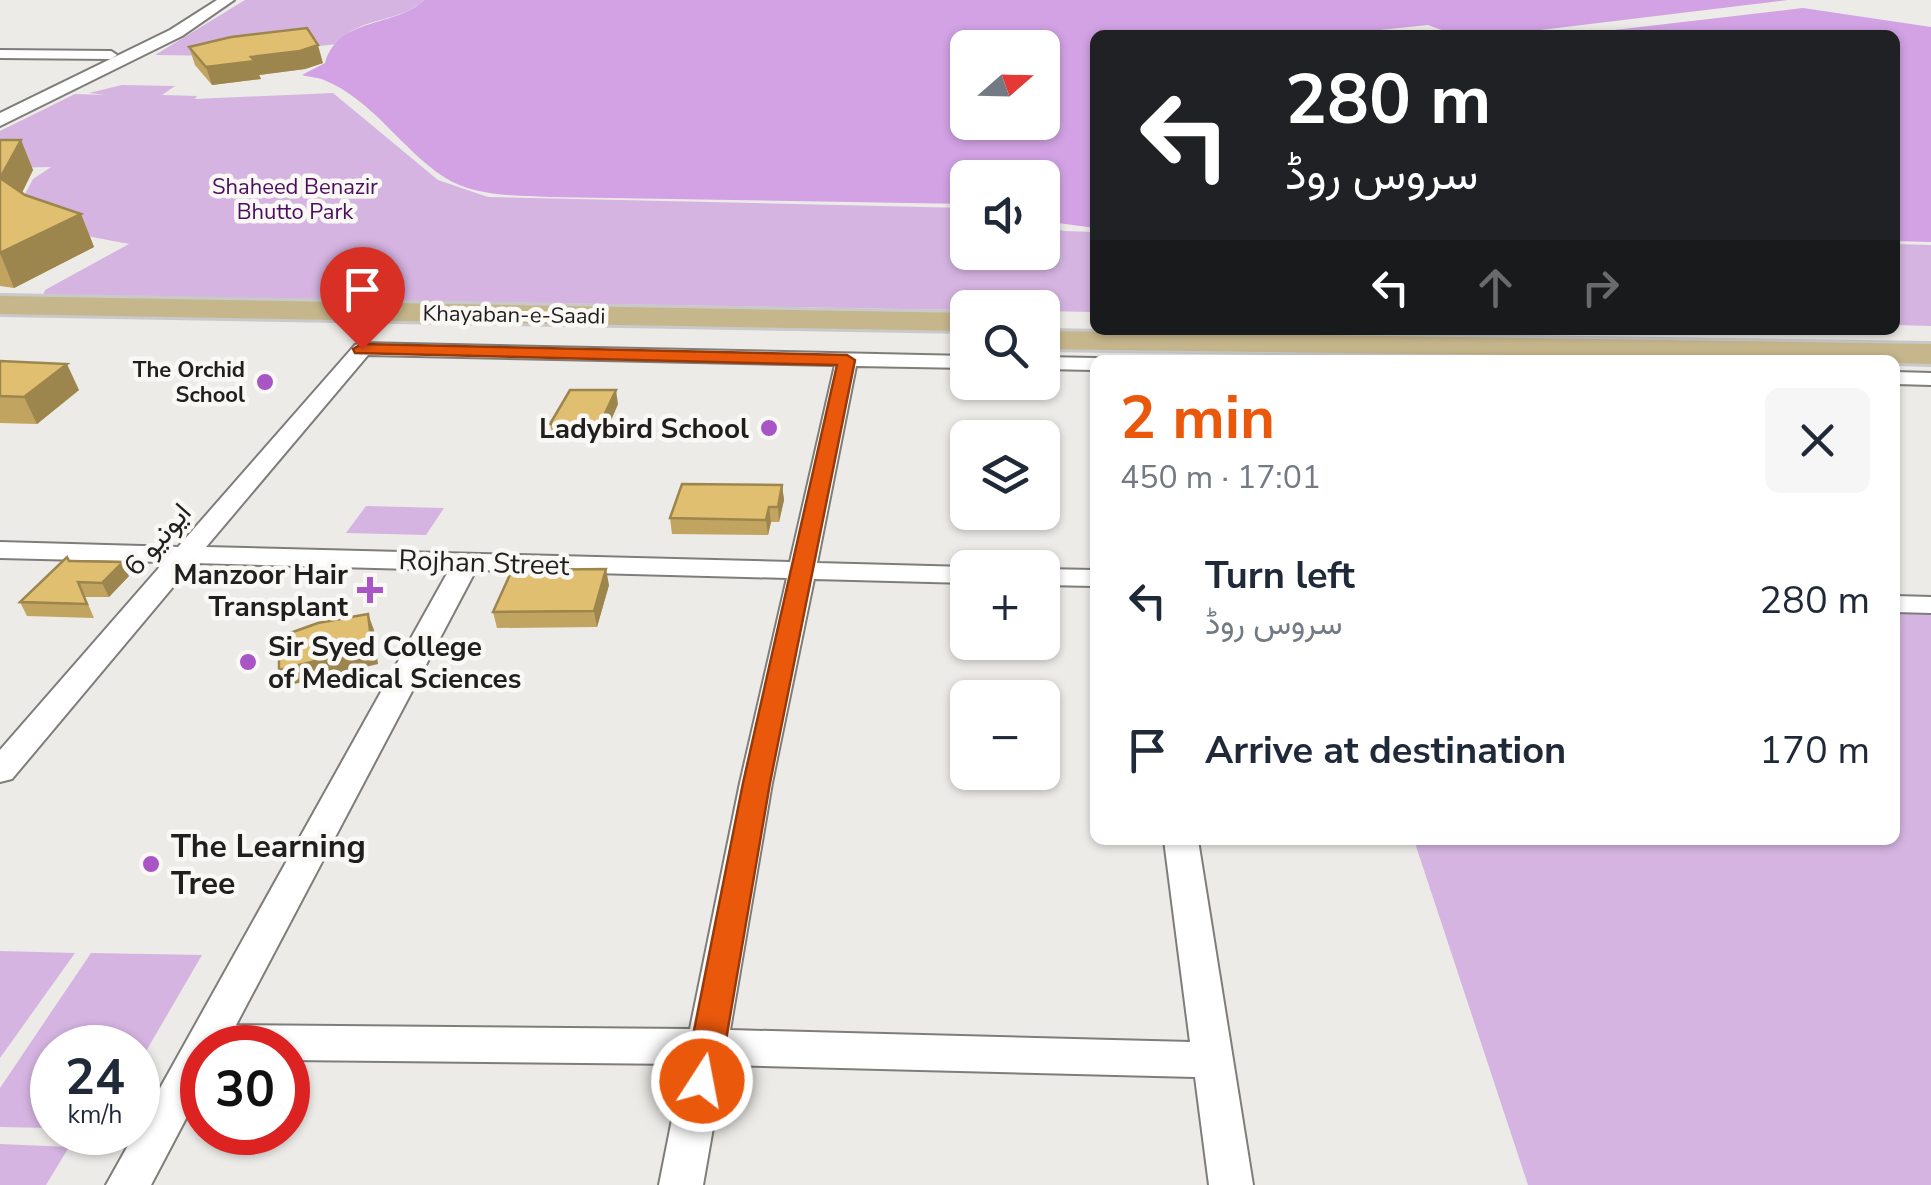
<!DOCTYPE html>
<meta charset="utf-8">
<style>
:root{--surface:#fff;--page:#f6f6f7;--text:#1f2937;--muted:#747a83;--accent:#ea580c}
body{margin:0;font-family:"Nunito Sans",Vazirmatn,sans-serif;background:var(--page);color:var(--text);height:100vh;display:flex;flex-direction:column;font-size:38px;white-space:nowrap}
*{box-sizing:border-box;margin:0}
p{font-size:32px;color:var(--muted)}
.icon{flex:none;width:55px;height:55px;fill:none;stroke:currentColor;stroke-width:2;stroke-linecap:round;stroke-linejoin:round}
.map{position:relative;flex:1;overflow:hidden}
.details{position:absolute;left:1090px;top:355px;width:810px;height:490px;display:flex;flex-direction:column;background:var(--surface);border-radius:15px;box-shadow:0 2px 8px #0004}
.details>*{flex:none}
.hud{position:absolute;left:1090px;top:30px;width:810px;height:305px;border-radius:15px;box-shadow:0 2px 8px #0004;background:#202124;color:#fff;overflow:hidden}
.needle{width:65px;rotate:70deg}
.controls{position:absolute;left:950px;top:30px;display:grid;gap:20px}
.controls a{display:grid;place-items:center;width:110px;height:110px;border-radius:15px;background:var(--surface);box-shadow:0 2px 8px #0004;font-size:50px}
.speed{position:absolute;left:30px;top:1025px;display:flex;gap:20px;font-size:50px;font-weight:700;text-align:center}
.speed>*{display:grid;place-content:center;width:130px;height:130px;border-radius:50%;background:var(--surface);box-shadow:0 2px 8px #0004;line-height:1}
.speed small{font-size:25px;font-weight:400}
.speed .limit{border:15px solid #d22;background:#fff;color:#111}
.pin{position:absolute;display:grid;place-items:center;width:85px;height:85px;color:#fff;margin:-102px -42px;border-radius:50% 50% 50% 0;rotate:-45deg;box-shadow:0 0 10px #0007}
.pin .icon{rotate:45deg}
.me{position:absolute;width:110px;margin:-55px;rotate:11deg;stroke-linejoin:round;filter:drop-shadow(0 0 8px #0008)}
.turn{display:flex;align-items:center;gap:35px;height:210px;padding:0 30px;font-size:45px}
.turn .icon{width:130px;height:130px;stroke-width:2.5}
.turn b{display:block;font-size:70px;line-height:85px}
.lanes{display:flex;align-items:center;height:95px;padding:0 30px;background:#0003;justify-content:center;gap:50px;direction:ltr}
.lanes .off{opacity:.35}
.round{display:grid;place-items:center;flex:none;width:105px;height:105px;border-radius:15px;background:var(--page)}
.summary{display:flex;align-items:center;justify-content:space-between;height:170px;padding:0 30px}
h1{font-size:60px;font-weight:700;line-height:75px;color:var(--accent)}
ul{padding:0;list-style:none}
li{display:flex;align-items:center;gap:30px;height:150px;padding:0 30px}
li div{flex:1}
li b{display:block;font-size:38px}
li em{font-style:normal}
.map>svg:first-child{display:block}
</style>
<div class="map">
<svg width="1931" height="1185" viewBox="0 0 1931 1185">
<rect width="100%" height="100%" fill="#ecebe7"/>
<!-- green -->
<g fill="#d5b4e1">
<path d="M 245,0 L 424,0 C 401,23 358,16 337,44 L 231,56 L 155,55 Z"/>
<polygon points="122,85 175,86 162,95 197,96 195,99 333,93 438,180 488,197 967,208 968,252 1042,252 1043,225 1064,231 1095,232 1095,312 1043,311 1042,308 967,310 43,295 45,290 129,244 71,233 19,205 33,179 51,167 0,168 0,131 75,94 106,95 89,93"/>
<polygon points="1895,244 1931,245 1931,326 1895,325"/>
<polygon points="366,506 444,508 426,535 346,533"/>
<polygon points="1895,604 1931,605 1931,1185 1528,1185 1414,840 1895,840"/>
<polygon points="0,951 75,953 0,1058"/>
<polygon points="91,953 202,955 138,1065 138,1048 52,1048 52,1128 0,1127 0,1088"/>
<polygon points="0,1144 69,1147 46,1185 0,1185"/>
</g>
<!-- water -->
<g fill="#d2a2e4" fill-rule="evenodd">
<path d="M 424,0 L 1788,0 L 1499,35 L 1455,35 L 1428,25 L 1361,32 L 1366,35 L 1095,35 L 1095,228 L 1043,221 L 1042,178 L 968,178 L 967,204 L 549,197 C 514,195 475,197 444,177 C 402,150 372,99 324,80 C 317,77 309,77 302,75 L 325,63 C 338,16 396,28 424,0 ZM 968,48 L 1042,48 L 1042,122 L 968,122 Z"/>
<polygon points="1803,8 1931,27 1931,242 1895,241 1895,35 1571,35"/>
</g>
<g fill="none" stroke-linecap="round" stroke-linejoin="round">
<defs>
<g id="street">
<polygon points="0,50 111,51 117,55 111,59 0,58"/>
<path d="M 362,343 L 968,356 L 968,368 L 856,366 L 817,563 L 968,567 L 968,583 L 814,579 L 772,783 L 730,1030 L 1190,1042 L 1164,840 L 1198,840 L 1253,1185 L 1209,1185 L 1195,1077 L 724,1065 L 703,1185 L 659,1185 L 683,1064 L 288,1060 L 288,1048 L 202,1048 L 202,1088 L 151,1185 L 106,1185 L 449,570 L 193,563 L 12,779 L 0,782 L 0,750 L 164,562 L 0,558 L 0,542 L 178,547 L 355,345 ZM 368,355 L 835,365 L 790,562 L 206,547 ZM 476,570 L 787,578 L 740,783 L 690,1029 L 236,1025 Z"/>
<polygon points="1042,357 1095,358 1103,360 1095,360 1095,370 1042,369"/>
<polygon points="1895,372 1931,373 1931,385 1895,384"/>
<polygon points="1042,569 1095,570 1095,586 1042,585"/>
<polygon points="1895,596 1931,597 1931,613 1895,612"/>
</g>
<polygon id="secondary" points="217,0 234,0 182,36 0,126 0,113 170,30"/>
<g id="primary">
<polygon points="0,296 968,313 968,331 0,314"/>
<polygon points="1042,331 1931,344 1931,364 1895,363 1895,360 1042,349"/>
</g>
</defs>
<!-- street casing -->
<use href="#street" stroke="#7f7d7a" stroke-width="4"/>
<!-- secondary casing -->
<use href="#secondary" stroke="#7f7d7a" stroke-width="4"/>
<!-- primary casing -->
<use href="#primary" stroke="#c9c9c9" stroke-width="6"/>
<!-- street -->
<use href="#street" fill="#fff" fill-rule="evenodd"/>
<!-- secondary -->
<use href="#secondary" fill="#fff" fill-rule="evenodd"/>
<!-- primary -->
<use href="#primary" fill="#c6b68c" fill-rule="evenodd"/>
</g>
<!-- wall -->
<g fill="#c1a460">
<polygon points="189,47 323,63 305,69 259,75 261,79 212,85 195,65"/>
<polygon points="0,140 21,140 33,170 22,193 81,214 94,247 14,288 0,286"/>
<polygon points="0,361 79,390 37,424 0,423"/>
<polygon points="618,404 603,439 553,438 550,424"/>
<polygon points="782,485 784,500 779,522 771,522 768,535 672,534 670,518"/>
<polygon points="69,561 129,576 109,597 85,597 94,618 27,616 20,602"/>
<polygon points="609,585 597,627 497,628 493,612"/>
</g>
<!-- shaded-wall -->
<g fill="#9d864e">
<polygon points="318,45 323,63 305,69 259,75 261,79 212,85 206,67"/>
<polygon points="21,140 33,170 14,209 0,178"/>
<polygon points="81,214 94,247 14,288 0,253"/>
<polygon points="67,364 79,390 37,424 24,397"/>
<polygon points="616,390 618,404 603,439 600,424"/>
<polygon points="782,485 784,500 779,522 778,507"/>
<polygon points="769,507 771,522 768,535 766,520"/>
<polygon points="123,562 129,576 109,597 102,583"/>
<polygon points="606,569 609,585 597,627 594,611"/>
<polygon points="368,614 374,630 378,664 286,686 279,670"/>
</g>
<!-- building -->
<g fill="#e0bf70" stroke="#9d864e" stroke-width="2.5">
<polygon points="307,28 318,45 300,51 251,57 255,61 206,67 189,47 231,37"/>
<polygon points="0,140 21,140 0,178 25,195 81,214 0,253"/>
<polygon points="0,361 67,364 24,397 0,396"/>
<polygon points="570,390 616,390 600,424 550,424"/>
<polygon points="682,484 782,485 778,507 769,507 766,520 670,518"/>
<polygon points="67,557 69,561 123,562 102,583 78,582 87,604 20,602"/>
<polygon points="606,569 594,611 493,612 512,570"/>
<polygon points="368,614 372,647 279,670 279,637 318,623"/>
</g>
<!-- route -->
<polygon fill="#ea580c" stroke="#983908" stroke-width="2.5" points="362,344 847,355 855,360 770,783 719,1081 714,1092 702,1096 689,1092 684,1081 743,783 837,365 355,353 353,349"/>
<!-- markers -->
<g fill="#a856c5" stroke="#f9f8f4" stroke-width="4">
<circle cx="265" cy="382" r="10"/>
<circle cx="769" cy="428" r="10"/>
<path d="M365 575h10v10h10v10h-10v10h-10v-10h-10v-10h10z"/>
<circle cx="248" cy="662" r="10"/>
<circle cx="151" cy="864" r="10"/>
</g>
<g text-anchor="middle" stroke-width="9" stroke-linejoin="round" paint-order="stroke">
<!-- far-park labels -->
<g font-size="22" fill="#4b0e5e" stroke="#f9f8f4">
<text x="295" y="194">Shaheed Benazir<tspan x="295" dy="25">Bhutto Park</tspan></text>
</g>
<!-- far-street labels -->
<g font-size="22" fill="#201f1e" stroke="#f9f8f4">
<text transform="translate(514 314) rotate(1)" y="8">Khayaban-e-Saadi</text>
</g>
<!-- far-poi labels -->
<g font-size="22" font-weight="bold" fill="#201f1e" stroke="#f9f8f4" text-anchor="end">
<text x="245" y="377">The Orchid<tspan x="245" dy="25">School</tspan></text>
</g>
<!-- poi labels -->
<g font-size="28" font-weight="bold" fill="#201f1e" stroke="#f9f8f4" text-anchor="end">
<text x="749" y="438">Ladybird School</text>
<text x="348" y="584">Manzoor Hair<tspan x="348" dy="32">Transplant</tspan></text>
<text x="268" y="656" text-anchor="start">Sir Syed College<tspan x="268" dy="32">of Medical Sciences</tspan></text>
</g>
<!-- street labels -->
<g font-size="28" fill="#201f1e" stroke="#f9f8f4">
<text transform="translate(157 539) rotate(-49)" y="10">ایونیو 6</text>
<text transform="translate(484 562) rotate(2)" y="10">Rojhan Street</text>
</g>
<!-- near-poi labels -->
<g font-size="32" font-weight="bold" fill="#201f1e" stroke="#f9f8f4" text-anchor="start">
<text x="171" y="857">The Learning<tspan x="171" dy="37">Tree</tspan></text>
</g>
</g>
</svg>
<div class="controls">
<a><svg class="needle" viewBox="-14 -14 28 28"><path d="M0-13l5 13h-10z" fill="#e53935"/><path d="M0 13l5-13h-10z" fill="#747a83"/></svg></a>
<a><svg class="icon" aria-label="sound" viewBox="0 0 24 24"><path d="M4 9h4l5-4v14l-5-4H4zM17 9q2 3 0 6"/></svg></a>
<a><svg class="icon" aria-label="search" viewBox="0 0 24 24"><circle cx="10" cy="10" r="6"/><path d="M15 15l6 6"/></svg></a>
<a><svg class="icon" aria-label="layers" viewBox="0 0 24 24"><path d="M12 4l9 5-9 5-9-5zM3 14l9 5 9-5"/></svg></a>
<a>+</a>
<a>−</a>
</div>
<div class="speed"><div>24<small>km/h</small></div><div class="limit">30</div></div>
<div class="pin" style="left:362px;top:349px;background:#d93025"><svg class="icon" aria-label="arrive" viewBox="0 0 24 24"><path d="M6 21V4h12l-3 4 3 4H6"/></svg></div>
<svg class="me" style="left:702px;top:1081px" viewBox="-20 -20 40 40"><circle r="17" fill="#ea580c" stroke="#fff" stroke-width="3"/><path d="M0-11L8 9 0 5-8 9z" fill="#fff"/></svg>
<div class="hud">
<div class="turn"><svg class="icon" aria-label="left" viewBox="0 0 24 24"><path d="M17 20v-9H6M10 6l-5 5 5 5"/></svg><div><b>280 m</b>سروس روڈ</div></div>
<div class="lanes"><svg class="icon" aria-label="left" viewBox="0 0 24 24"><path d="M17 20v-9H6M10 6l-5 5 5 5"/></svg><svg class="icon off" aria-label="ahead" viewBox="0 0 24 24"><path d="M12 20V5M6 11l6-6 6 6"/></svg><svg class="icon off" aria-label="right" viewBox="0 0 24 24"><path d="M7 20v-9h11M14 6l5 5-5 5"/></svg></div>
</div>
<section class="details">
<div class="summary"><div><h1>2 min</h1><p>450 m · 17:01</p></div><a class="round"><svg class="icon" aria-label="close" viewBox="0 0 24 24"><path d="M6 6l12 12M18 6L6 18"/></svg></a></div>
<ul>
<li><svg class="icon" aria-label="left" viewBox="0 0 24 24"><path d="M17 20v-9H6M10 6l-5 5 5 5"/></svg><div><b>Turn left</b><p>سروس روڈ</p></div><em>280 m</em></li>
<li><svg class="icon" aria-label="arrive" viewBox="0 0 24 24"><path d="M6 21V4h12l-3 4 3 4H6"/></svg><div><b>Arrive at destination</b></div><em>170 m</em></li>
</ul>
</section>
</div>
